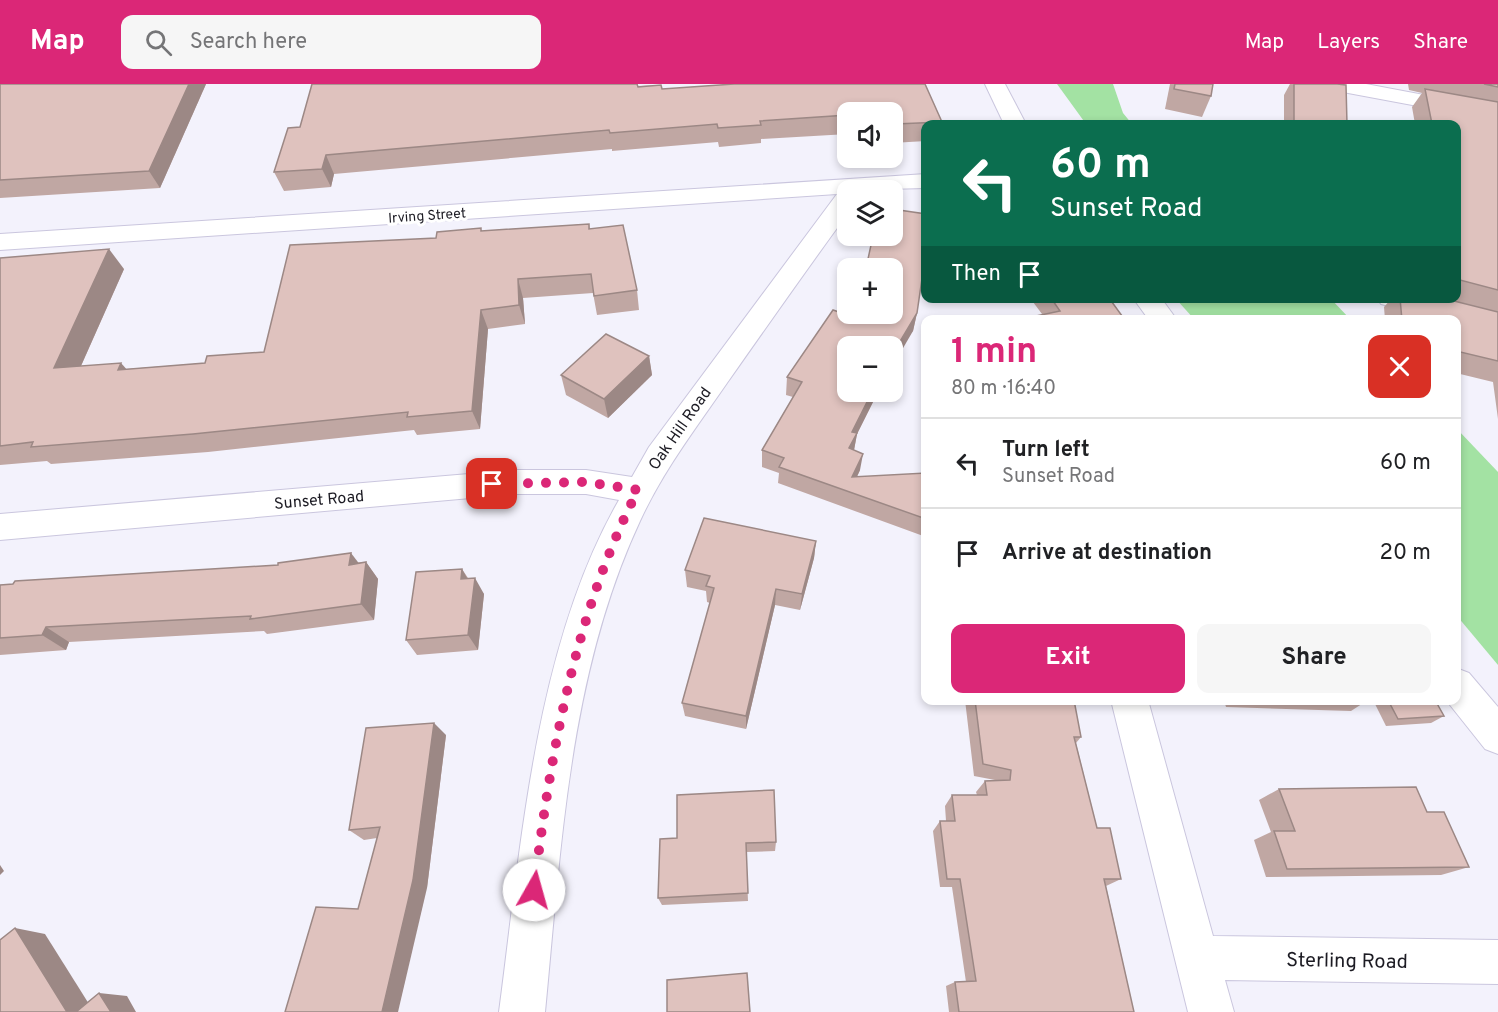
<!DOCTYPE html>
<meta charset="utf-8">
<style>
:root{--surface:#fff;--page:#f6f6f6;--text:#202124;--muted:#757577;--line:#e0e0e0;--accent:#db2777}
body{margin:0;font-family:Overpass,sans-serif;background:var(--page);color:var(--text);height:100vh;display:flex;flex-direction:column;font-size:22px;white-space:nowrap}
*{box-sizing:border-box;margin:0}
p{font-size:20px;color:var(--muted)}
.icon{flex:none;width:33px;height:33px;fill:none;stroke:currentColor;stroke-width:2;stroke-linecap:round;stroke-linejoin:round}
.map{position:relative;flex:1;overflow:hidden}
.details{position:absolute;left:921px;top:231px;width:540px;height:390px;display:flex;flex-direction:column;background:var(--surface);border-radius:12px;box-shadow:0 3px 9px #0003}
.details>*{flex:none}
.banner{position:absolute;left:921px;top:36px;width:540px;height:183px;border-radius:12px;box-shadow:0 3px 9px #0003;background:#0b6e4f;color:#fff;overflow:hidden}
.controls{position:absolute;left:837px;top:18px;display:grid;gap:12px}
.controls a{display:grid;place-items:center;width:66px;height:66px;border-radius:12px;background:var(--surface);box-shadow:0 3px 9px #0003;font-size:30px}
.pin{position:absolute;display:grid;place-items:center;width:51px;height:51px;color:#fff;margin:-26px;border-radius:12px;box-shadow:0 3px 9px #0006}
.me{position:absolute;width:66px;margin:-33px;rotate:7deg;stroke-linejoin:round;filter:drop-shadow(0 0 4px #0008)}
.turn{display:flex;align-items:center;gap:21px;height:126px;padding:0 30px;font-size:27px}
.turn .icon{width:78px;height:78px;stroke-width:2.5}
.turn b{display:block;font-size:42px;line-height:51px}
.then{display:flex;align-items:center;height:57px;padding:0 30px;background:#0003;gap:12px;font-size:22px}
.round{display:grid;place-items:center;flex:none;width:63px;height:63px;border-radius:12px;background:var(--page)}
.summary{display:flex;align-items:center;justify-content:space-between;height:102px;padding:0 30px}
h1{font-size:36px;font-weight:700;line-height:45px;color:var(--accent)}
.button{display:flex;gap:12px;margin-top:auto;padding:12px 30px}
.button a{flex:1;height:69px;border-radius:12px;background:var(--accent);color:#fff;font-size:24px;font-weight:700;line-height:69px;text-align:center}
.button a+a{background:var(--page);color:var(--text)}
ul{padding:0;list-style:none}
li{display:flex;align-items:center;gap:18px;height:90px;padding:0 30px;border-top:2px solid var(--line)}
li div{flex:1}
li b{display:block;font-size:22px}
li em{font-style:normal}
header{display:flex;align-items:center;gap:36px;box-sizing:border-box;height:84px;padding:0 30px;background:var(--accent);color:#fff}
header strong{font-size:28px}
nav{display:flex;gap:33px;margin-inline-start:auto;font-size:21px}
.search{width:420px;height:54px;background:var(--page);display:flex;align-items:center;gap:15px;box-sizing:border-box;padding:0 21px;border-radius:12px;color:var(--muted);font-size:22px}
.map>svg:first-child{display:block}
</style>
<header>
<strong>Map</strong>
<div class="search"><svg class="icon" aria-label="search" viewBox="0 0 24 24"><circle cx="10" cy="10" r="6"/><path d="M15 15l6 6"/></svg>Search here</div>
<nav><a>Map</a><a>Layers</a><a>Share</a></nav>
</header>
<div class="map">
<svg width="1498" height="928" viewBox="0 0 1498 928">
<rect width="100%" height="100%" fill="#f3f2fc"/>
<!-- green -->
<g fill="#a3e2a3">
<polygon points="1057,0 1113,0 1123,29 1132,40 1086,40"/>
<polygon points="1176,215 1331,215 1350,235 1194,235"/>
<polygon points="1457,345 1498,388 1498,581 1457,532"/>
</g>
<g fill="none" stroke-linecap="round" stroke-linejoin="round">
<defs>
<g id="street">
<polygon points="985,0 1005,0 1026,40 1004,40"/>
<path d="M 926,90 L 926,104 L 848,106 L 848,129 C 807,185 767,242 727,299 C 696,344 663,387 640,437 C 569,589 561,764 545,928 L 499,928 C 521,763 535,562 619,416 L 586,410 L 515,410 L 0,456 L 0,430 L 515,386 L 586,386 L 632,393 L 649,363 L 837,110 L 0,166 L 0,150 Z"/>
<polygon points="1133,214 1161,214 1177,236 1149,236"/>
<polygon points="1377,214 1431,214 1498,230 1498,248 1456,239 1456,236 1444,236 1381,220"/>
<polygon points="1456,584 1469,589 1498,623 1498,670 1485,665 1446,616 1456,616"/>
<polygon points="1111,616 1148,616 1213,852 1498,856 1498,900 1225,896 1234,928 1188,928"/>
</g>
<polygon id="secondary" points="1322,0 1366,0 1498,25 1498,37 1332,6 1325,4"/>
</defs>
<!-- street casing -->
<use href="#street" stroke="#cac6de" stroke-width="2"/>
<!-- secondary casing -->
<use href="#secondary" stroke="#cac6de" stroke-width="2"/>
<!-- street -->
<use href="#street" fill="#fff" fill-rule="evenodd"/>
<!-- secondary -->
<use href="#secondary" fill="#fff" fill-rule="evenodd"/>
</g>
<!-- wall -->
<g fill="#c0a7a3">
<polygon points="0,0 206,0 160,104 0,114"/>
<polygon points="312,0 638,0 638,2 661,1 662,5 734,0 925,0 942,38 941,40 926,40 926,57 892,59 892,28 848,28 848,50 761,55 761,59 719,63 718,58 612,67 612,65 334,90 331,103 284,107 274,88 288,44 300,43"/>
<polygon points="1170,0 1213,0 1211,12 1202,33 1165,25"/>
<polygon points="1290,0 1337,0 1347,40 1284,40 1284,11"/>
<polygon points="1408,0 1498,0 1498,335 1493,298 1456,289 1456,236 1385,236 1384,223 1392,214 1456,214 1456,40 1415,40 1412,23 1422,9 1409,6"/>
<polygon points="589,140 590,145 637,206 639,226 597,231 593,209 523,214 525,240 488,245 480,345 417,351 414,346 208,368 51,380 47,377 0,381 0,174 124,185 81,282 126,285 205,279 264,268 436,154 482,147"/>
<polygon points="1030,214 1109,214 1125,236 1042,230"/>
<polygon points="917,229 913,247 848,308 878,308 857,350 854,366 860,386 857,393 926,389 926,453 778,399 779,389 762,383 762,366 793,313 786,311 787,293 856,234"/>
<polygon points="649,272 652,291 608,334 566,311 561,291"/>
<polygon points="816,457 814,474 800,526 775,521 746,645 685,632 682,619 710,519 707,518 706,507 687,503 685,486"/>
<polygon points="366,478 378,495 374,536 267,550 264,547 69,558 66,566 0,571 0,501"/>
<polygon points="462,485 468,494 484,510 478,566 417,571 406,556"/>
<polygon points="965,616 1074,616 1081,653 1076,659 1097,744 1121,795 1106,802 1134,928 949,928 946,902 955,898 966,898 952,803 940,803 933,747 940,737 946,737 945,722 952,711 977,711 976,708 985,697 995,696 974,692"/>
<polygon points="1224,616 1368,616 1351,627 1226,623"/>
<polygon points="1373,616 1435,616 1444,632 1431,639 1386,642"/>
<polygon points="446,651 427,804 358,825 377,754 364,756 349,746"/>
<polygon points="1279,705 1427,728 1469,783 1441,791 1266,793 1254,756 1271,748 1259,716"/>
<polygon points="660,755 776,758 775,767 746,768 748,817 662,821 658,814"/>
</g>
<!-- shaded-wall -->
<g fill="#9c8885">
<polygon points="189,0 206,0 160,104 149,87"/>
<polygon points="326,71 334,90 331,103 322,85"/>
<polygon points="109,165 124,185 72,302 54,284"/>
<polygon points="518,195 523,214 525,240 519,221"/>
<polygon points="481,226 488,245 480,345 472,327"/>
<polygon points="917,229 913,247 892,283 892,271"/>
<polygon points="649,272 652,291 608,334 604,315"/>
<polygon points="121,279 137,297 118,286"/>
<polygon points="872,308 878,308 857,350 854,366 846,381 852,348"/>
<polygon points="863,370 860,386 849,409 852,393"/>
<polygon points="816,457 814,474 800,526 802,510"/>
<polygon points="351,469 364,486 349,481"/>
<polygon points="366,478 378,495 374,536 361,520"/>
<polygon points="462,485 471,501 461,495"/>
<polygon points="475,494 484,510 478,566 468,551"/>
<polygon points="776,505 775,521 746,645 746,632"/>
<polygon points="46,543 69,558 66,566 42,551"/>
<polygon points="434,639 446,651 427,804 398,928 382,928"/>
<polygon points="0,781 4,787 0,791"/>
<polygon points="15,844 45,850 94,928 67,928"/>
<polygon points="99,909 127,912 136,928 111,928"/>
</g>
<!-- building -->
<g fill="#dfc2be" stroke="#9c8885" stroke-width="1.5">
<polygon points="0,0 189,0 149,87 0,96"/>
<polygon points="312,0 637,0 638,3 661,1 662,5 734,0 925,0 942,38 895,40 892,33 892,28 848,28 848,31 760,37 761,41 718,44 717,40 610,49 609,46 326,71 322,85 274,88 288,44 300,43"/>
<polygon points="1175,0 1213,0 1211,12 1174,5"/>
<polygon points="1294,0 1337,0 1346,1 1347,40 1294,40"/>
<polygon points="1484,0 1498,0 1498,3"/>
<polygon points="1425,5 1498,18 1498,206 1456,195 1456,40 1432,40"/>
<polygon points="892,125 926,130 926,167 917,229 892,271 892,262 848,262 848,308 872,308 852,348 857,349 849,364 863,370 852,393 926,389 926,435 779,383 784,374 762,366 802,298 787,293 833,226 856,234 857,230 892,230 892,184 866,184 873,152 892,152"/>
<polygon points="589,140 589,145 623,141 637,206 594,212 591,190 518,195 519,221 481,226 472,327 407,333 408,328 193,350 31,363 33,358 0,362 0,174 109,165 54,284 121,279 118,286 205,279 207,272 264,268 290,161 436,154 437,148 481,144 481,147"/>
<polygon points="1051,214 1109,214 1125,236 1017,236 1060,227"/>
<polygon points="1400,214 1442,214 1498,228 1498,277 1456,267 1456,236 1402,236"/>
<polygon points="606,250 649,272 604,315 561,291"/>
<polygon points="704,434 816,457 802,510 776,505 746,632 682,619 714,504 706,502 710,492 685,486"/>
<polygon points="351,469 349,481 366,478 361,520 250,535 251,532 46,543 42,551 0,554 0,501 13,500 15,497 278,481 278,479"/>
<polygon points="462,485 461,495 475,494 468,551 406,556 416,488"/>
<polygon points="975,616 1074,616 1081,653 1074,653 1097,744 1110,744 1121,795 1104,795 1134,928 959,928 955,898 976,897 960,795 947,795 940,737 955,737 952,711 987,711 985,697 1010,696 1011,686 983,680"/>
<polygon points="1388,616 1435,616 1444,632 1398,635"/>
<polygon points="434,639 413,796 382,928 285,928 316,823 358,825 380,743 349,746 366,644"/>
<polygon points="1416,703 1427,728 1444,728 1469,783 1287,785 1274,747 1295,747 1279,705"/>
<polygon points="774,706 776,758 746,759 748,809 658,814 660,755 677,754 677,711"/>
<polygon points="15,844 67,928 0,928 0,856"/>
<polygon points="747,889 750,928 667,928 667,896"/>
<polygon points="99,909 111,928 76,928"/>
</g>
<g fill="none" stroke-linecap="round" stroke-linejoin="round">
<!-- route -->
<path stroke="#db2777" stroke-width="10" stroke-dasharray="0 18" d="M 492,400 L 586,398 L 638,406 C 575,529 550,671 534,806"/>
</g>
<g text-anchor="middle" stroke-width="6" stroke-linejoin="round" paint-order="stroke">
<!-- far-street labels -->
<g font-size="14" fill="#1c1b23" stroke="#fff">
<text transform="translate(427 131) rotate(-4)" y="5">Irving Street</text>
</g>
<!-- street labels -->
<g font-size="16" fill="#1c1b23" stroke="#fff">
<text transform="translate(679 344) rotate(-55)" y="6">Oak Hill Road</text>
<text transform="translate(319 415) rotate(-5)" y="6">Sunset Road</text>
</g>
<!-- near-street labels -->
<g font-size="20" fill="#1c1b23" stroke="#fff">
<text transform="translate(1347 876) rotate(1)" y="7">Sterling Road</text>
</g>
</g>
</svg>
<div class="controls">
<a><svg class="icon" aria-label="sound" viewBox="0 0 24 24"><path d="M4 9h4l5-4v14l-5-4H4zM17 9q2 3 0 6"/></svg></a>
<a><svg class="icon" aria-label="layers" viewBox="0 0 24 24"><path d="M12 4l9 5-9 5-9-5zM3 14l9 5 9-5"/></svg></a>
<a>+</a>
<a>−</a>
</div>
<div class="pin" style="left:492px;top:400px;background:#d93025"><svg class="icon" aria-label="arrive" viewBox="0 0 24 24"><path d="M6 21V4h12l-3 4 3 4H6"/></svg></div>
<svg class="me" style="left:534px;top:806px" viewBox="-20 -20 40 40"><circle r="19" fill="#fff"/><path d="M0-13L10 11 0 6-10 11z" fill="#db2777"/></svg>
<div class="banner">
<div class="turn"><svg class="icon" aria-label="left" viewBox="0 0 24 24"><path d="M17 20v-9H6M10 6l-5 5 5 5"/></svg><div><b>60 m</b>Sunset Road</div></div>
<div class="then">Then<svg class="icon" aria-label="arrive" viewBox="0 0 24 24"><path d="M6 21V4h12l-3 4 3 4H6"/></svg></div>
</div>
<section class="details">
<div class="summary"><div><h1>1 min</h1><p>80 m · 16:40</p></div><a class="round" style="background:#d93025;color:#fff"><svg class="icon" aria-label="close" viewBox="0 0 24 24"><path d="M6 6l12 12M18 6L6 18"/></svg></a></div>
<ul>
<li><svg class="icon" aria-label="left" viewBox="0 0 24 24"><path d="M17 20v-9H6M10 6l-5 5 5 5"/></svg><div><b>Turn left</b><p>Sunset Road</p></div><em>60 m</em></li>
<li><svg class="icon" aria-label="arrive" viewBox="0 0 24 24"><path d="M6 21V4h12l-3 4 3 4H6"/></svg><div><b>Arrive at destination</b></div><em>20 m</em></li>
</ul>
<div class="button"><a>Exit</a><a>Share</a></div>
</section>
</div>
